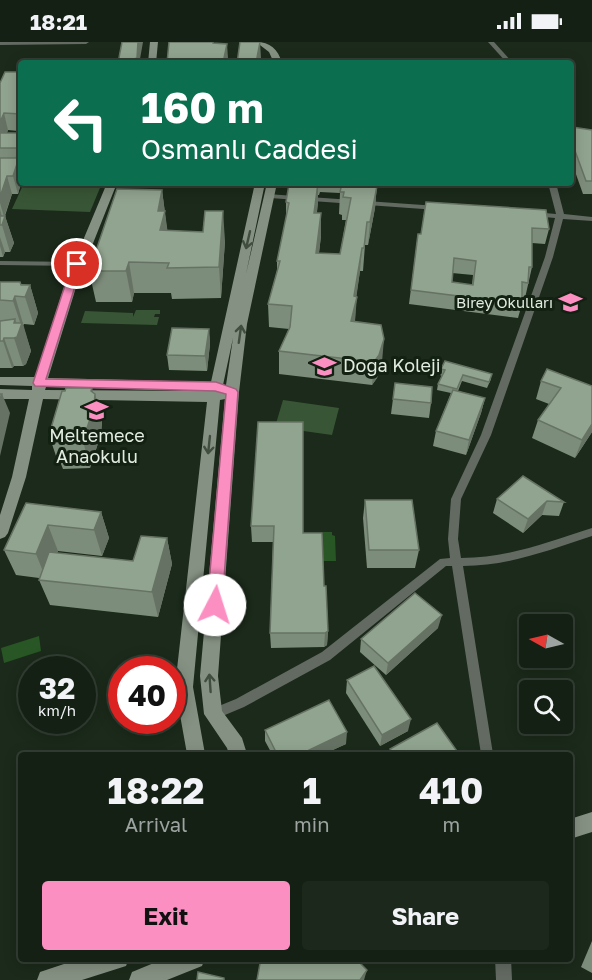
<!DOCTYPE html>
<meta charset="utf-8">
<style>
:root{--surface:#142014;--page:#1d281d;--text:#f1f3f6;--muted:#9da3a0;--line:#333e34;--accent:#fc8fc1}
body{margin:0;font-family:"Golos Text",sans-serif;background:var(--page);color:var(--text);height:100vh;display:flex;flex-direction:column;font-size:22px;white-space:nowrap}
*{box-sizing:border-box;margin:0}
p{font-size:20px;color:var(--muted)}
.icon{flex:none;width:33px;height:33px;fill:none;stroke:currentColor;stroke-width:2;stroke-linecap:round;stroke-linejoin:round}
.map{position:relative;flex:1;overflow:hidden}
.side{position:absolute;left:18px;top:710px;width:555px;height:210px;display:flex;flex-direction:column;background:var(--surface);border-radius:6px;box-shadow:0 3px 15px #0003,0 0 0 2px var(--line)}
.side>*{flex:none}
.banner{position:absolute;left:18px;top:18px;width:556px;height:126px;border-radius:6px;box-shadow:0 3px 15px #0003,0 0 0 2px var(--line);background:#0b6e4f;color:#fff;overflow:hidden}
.needle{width:39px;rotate:278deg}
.tools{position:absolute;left:519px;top:572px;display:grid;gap:12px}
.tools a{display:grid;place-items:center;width:54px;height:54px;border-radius:6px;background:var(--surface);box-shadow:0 3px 15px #0003,0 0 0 2px var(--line);font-size:30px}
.speed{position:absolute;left:18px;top:614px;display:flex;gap:12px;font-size:30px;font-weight:700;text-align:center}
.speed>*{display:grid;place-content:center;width:78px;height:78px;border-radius:50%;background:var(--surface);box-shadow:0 3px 15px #0003,0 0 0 2px var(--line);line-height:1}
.speed small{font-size:15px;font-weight:400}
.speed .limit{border:9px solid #d22;background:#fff;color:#111}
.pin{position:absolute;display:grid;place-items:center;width:51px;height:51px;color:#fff;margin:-26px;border:3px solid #fff;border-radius:50%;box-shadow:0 2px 6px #0007}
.me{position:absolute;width:66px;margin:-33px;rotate:5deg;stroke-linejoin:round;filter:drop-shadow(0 0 4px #0008)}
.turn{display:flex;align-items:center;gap:21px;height:126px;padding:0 24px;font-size:27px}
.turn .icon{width:78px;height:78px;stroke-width:2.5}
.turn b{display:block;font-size:42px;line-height:51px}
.eta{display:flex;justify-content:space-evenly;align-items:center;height:102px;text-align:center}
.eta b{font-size:36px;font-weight:700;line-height:42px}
.primary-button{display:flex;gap:12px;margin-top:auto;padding:12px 24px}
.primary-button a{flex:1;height:69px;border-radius:6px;background:var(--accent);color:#111;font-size:24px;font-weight:700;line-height:69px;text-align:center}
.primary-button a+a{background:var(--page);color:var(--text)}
.status{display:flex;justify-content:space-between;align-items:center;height:42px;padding:0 30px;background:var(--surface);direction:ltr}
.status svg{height:16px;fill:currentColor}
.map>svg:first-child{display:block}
</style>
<div class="status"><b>18:21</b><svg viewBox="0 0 49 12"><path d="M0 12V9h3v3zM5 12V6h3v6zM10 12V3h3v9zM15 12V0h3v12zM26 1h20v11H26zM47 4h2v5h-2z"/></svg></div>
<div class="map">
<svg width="592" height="938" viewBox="0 0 592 938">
<rect width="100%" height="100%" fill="#1b2a1a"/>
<!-- green -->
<g fill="#385635">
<polygon points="24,141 102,141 90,170 12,167"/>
<polygon points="136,268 160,268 160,272 155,272 154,275 159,275 157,283 81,281 85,269 133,271 133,275"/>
<polygon points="283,358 339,366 332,393 275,385"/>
</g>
<!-- water -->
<g fill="#285624">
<polygon points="323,490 332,490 332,493 335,494 336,519 322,519 319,496 322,496"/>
<polygon points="39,594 41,609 4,621 1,606"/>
</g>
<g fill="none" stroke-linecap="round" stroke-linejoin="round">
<!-- street -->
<g fill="#636a62" fill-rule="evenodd">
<polygon points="0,0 89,0 86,2 0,3"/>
<polygon points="488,0 494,0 513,21 507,21"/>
<path d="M 548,141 L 556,141 L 564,172 L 592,175 L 592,179 L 563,177 L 553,215 L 491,393 L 461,457 L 458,497 L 461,516 C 509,516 547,500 592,486 L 592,494 C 549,508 509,524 463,524 L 493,712 L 481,712 L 452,524 L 446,524 L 330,618 L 244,665 L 213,678 L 209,676 L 207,672 L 209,668 L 236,657 L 322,610 L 440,517 L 450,516 L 448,497 L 451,457 L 481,393 L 545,215 L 555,176 L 533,174 L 529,172 L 533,170 L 556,172 Z"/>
<polygon points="267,152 437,164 441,166 437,168 270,156 267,156"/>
<polygon points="0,219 77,220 81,222 77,224 0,223"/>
<polygon points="495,916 511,916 512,938 496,938"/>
</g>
<!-- secondary -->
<g fill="#859183" fill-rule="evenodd">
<polygon points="150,0 158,0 156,21 148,21"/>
<path d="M 256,0 C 270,0 278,7 282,21 L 274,21 L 269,10 Z"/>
<path d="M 107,141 L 117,141 L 78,239 L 48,336 L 211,340 L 255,141 L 265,141 L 246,232 L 267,141 L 277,141 L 247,282 L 239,350 L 218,634 L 222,669 L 242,696 L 247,712 L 229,712 L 227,706 L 204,672 L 200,634 L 225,357 L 220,358 L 193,645 L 205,712 L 187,712 L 175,645 L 207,360 L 43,357 L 26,435 L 8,491 L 5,495 L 0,497 L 0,473 L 12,435 L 29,357 L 0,357 L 0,347 L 32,348 L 32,344 L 0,343 L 0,335 L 35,335 L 66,239 ZM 233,296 L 226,343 L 223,343 ZM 46,345 L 209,349 L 45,348 Z"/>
<polygon points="592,770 592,790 570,797 570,777"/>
<polygon points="82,916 129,916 126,924 82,938 37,938 40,930"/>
<polygon points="166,916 205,916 202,924 167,938 129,938 132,930"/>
</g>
</g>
<!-- wall -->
<g fill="#7d8d7b" fill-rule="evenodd">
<path d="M 21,30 L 21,141 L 18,152 L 12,152 L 5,174 L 14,201 L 10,210 L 5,210 L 3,215 L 0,215 L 0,41 ZM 8,88 L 18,89 L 17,91 L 7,91 Z"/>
<polygon points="572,85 592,88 592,152 583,152 572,121"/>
<path d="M 293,141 L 377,141 L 375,166 L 368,203 L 365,203 L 363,229 L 360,229 L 356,255 L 355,279 L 382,320 L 377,336 L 372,343 L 279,332 L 279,309 L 289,287 L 269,285 L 268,262 L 277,229 L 277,219 L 286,176 L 286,160 ZM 320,150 L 340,151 L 339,172 L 342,173 L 342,178 L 346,178 L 340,212 L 319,211 L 321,194 L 317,171 L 318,153 L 319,153 Z"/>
<polygon points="162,148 167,188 225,199 221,256 172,257 171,251 134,251 132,260 96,260 89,229"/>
<path d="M 426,160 L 549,187 L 545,202 L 532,201 L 532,225 L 525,256 L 522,255 L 522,262 L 518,276 L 409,262 L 418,192 L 421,192 ZM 452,231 L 473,233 L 472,243 L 452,240 Z"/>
<polygon points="0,240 30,243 38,271 34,283 24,282 23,284 31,309 26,322 23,324 14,324 12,326 0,326"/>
<polygon points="209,287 210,302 207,329 169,328 167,313"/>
<polygon points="441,327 491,337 487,346 462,339 458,349 485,356 481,371 466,413 433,404 436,389 451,351 437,348 438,342 442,334 440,333"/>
<polygon points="541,339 592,344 592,390 575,416 532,396 538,378 549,362 536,357"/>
<polygon points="395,341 431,361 429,376 391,372"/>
<polygon points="93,351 95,352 102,380 101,392 90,426 63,427 61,422 58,420 49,393"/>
<polygon points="258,380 303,491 324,544 328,589 327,603 324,605 271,606 270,591 273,500 252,500 251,484"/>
<polygon points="497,457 564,460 559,474 542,473 523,491 493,471"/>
<polygon points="365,458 419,508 415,526 367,526 363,476"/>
<polygon points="26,461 101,470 109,496 102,514 58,509 57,511 133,519 167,496 172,522 158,575 50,563 39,538 39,536 16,533 4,508"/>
<polygon points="438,586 386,633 360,610 361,597"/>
<polygon points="347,638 408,689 380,704 346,651"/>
<polygon points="265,688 346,702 324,712 272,712 265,699"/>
<polygon points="592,899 592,931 581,925"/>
</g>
<!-- shaded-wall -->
<g fill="#667364">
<polygon points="136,0 143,0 140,17 141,21 137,21"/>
<polygon points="260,0 261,16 260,21 256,21"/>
<polygon points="227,2 228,16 226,21 223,21"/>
<polygon points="4,71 8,88 0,106 0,80"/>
<polygon points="21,110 21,141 18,152 13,134"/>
<polygon points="7,134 12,152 4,175 0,161 0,155"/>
<polygon points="318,141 318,162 313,194 314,171"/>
<polygon points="377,144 375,166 368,203 370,180"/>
<polygon points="162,148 169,200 165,218 158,169"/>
<polygon points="0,167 3,179 5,174 14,201 10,210 2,183 0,183"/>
<polygon points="223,169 225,199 221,256 219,225"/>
<polygon points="321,171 321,194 316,234 316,211"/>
<polygon points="0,195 5,210 3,215 0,204"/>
<polygon points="362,206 360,229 356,258 357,255 355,278 349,302 351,279"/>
<polygon points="129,220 134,251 132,260 126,229"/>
<polygon points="30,243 38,271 34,283 25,255"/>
<polygon points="15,254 31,309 26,322 23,324 14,296 14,281 15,277 19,289 21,283 13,259"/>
<polygon points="209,287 210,302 207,329 205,314"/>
<polygon points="4,296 14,324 12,326 3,299"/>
<polygon points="384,297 382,320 377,336 372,343 374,320"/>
<polygon points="92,346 95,358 95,352 102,380 101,392 90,426 83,399"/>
<polygon points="2,352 10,371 0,414 0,362"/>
<polygon points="485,356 481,371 466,413 469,398"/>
<polygon points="592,382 592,390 575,416 582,398"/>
<polygon points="547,459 542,473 523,491 528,477"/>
<polygon points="101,470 109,496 102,514 94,488"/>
<polygon points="48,483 58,509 46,537 36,512"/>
<polygon points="167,496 172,522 158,575 152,550"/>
<polygon points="442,573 438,586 386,633 388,621"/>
<polygon points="328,589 327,603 324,605 325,591"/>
<polygon points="411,677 408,689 380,704 382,693"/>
<polygon points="347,690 346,702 324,712 301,712"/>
<polygon points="367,928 364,938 360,938"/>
</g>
<!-- building -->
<g fill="#91a48f" stroke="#667364" stroke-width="1.5" fill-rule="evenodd">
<polygon points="122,0 138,0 137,16 134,17 133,21 118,21"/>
<polygon points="169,0 213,0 213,1 227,2 223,21 167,21"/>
<polygon points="240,0 260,0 256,21 237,21"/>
<polygon points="5,30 21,30 21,72 4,71 0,80 0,41"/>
<polygon points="21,83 21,110 13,134 7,134 0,155 0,116 16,116 19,108 16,106 0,106 0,91 17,91"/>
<polygon points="572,85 592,88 592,139 586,139 574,106 572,105"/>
<polygon points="293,141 318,141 314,171 321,171 316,211 340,212 351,156 343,155 344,150 340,150 342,141 377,144 370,180 367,180 364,206 362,206 354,254 357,255 351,279 381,283 384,297 379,313 374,320 279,309 290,285 292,264 268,262 280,219 277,219 289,161 286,160 289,142 293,142"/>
<polygon points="343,141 377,141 377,144"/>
<polygon points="117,147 162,148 158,169 165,169 160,188 203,190 205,169 223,169 219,225 167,226 169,221 129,220 126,229 89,229"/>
<path d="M 426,160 L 546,168 L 549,187 L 532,186 L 532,225 L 529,225 L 528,241 L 522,240 L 522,262 L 411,248 L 418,192 L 421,192 ZM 454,216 L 476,219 L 473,243 L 452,240 Z"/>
<polygon points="0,174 5,174 2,183 0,183"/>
<polygon points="0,240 20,240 21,243 30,243 25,255 15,254 13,259 0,258"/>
<polygon points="15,277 14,281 22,281 17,295 14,296 4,296 3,299 0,299 0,279"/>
<polygon points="172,286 209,287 205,314 167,313"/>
<polygon points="445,319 492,332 489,340 463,333 457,347 438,342 445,328 441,327"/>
<polygon points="547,327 592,344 592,382 582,398 538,378 561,346 541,339"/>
<polygon points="395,341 432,345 431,361 393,357"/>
<polygon points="66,346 92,346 91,349 95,352 94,364 83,399 54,400 55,396 49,393 62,349 65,349"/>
<polygon points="453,348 485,356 469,398 436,389"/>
<polygon points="0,352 2,352 0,362"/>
<polygon points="258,380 303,380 303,491 322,491 324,544 326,544 328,589 325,591 270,591 274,484 251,484"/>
<polygon points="523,434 564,460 547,459 528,477 497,457"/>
<polygon points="365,458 412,458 419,508 369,508"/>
<polygon points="26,461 101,470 94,488 48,483 36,512 4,508"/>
<polygon points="141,494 167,496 152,550 39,538 49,510 133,519"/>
<polygon points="415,551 442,573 388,621 361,597"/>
<polygon points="374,624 411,677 382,693 347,638"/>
<polygon points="329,658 347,690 301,712 277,712 265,688"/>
<polygon points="437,681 459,712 394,712 390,707"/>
<polygon points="261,916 355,916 367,928 360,938 257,938"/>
<polygon points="198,930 224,936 224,938 197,938"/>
</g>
<!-- one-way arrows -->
<defs><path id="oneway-shaft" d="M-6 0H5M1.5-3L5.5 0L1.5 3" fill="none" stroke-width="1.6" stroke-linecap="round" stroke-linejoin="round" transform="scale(1.5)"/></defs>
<g stroke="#404e3f">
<use href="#oneway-shaft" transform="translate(248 198) rotate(103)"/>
<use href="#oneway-shaft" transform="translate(240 292) rotate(-82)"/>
<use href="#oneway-shaft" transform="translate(209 403) rotate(96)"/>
<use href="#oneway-shaft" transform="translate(210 641) rotate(-94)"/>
</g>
<!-- route -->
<polygon fill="#fc8fc1" stroke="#a45d7d" stroke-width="1.5" points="73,219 82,222 46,337 216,340 236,347 238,350 222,563 220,568 215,570 210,568 207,563 226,352 215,349 35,344 33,341"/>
<!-- icons -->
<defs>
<symbol id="school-bare" viewBox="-9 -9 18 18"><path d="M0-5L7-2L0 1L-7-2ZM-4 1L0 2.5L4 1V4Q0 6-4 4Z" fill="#fc8fc1" stroke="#122111" stroke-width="2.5" paint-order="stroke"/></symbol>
</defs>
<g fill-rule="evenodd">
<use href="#school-bare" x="554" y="244" width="33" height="33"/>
<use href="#school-bare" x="308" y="308" width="33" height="33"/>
<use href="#school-bare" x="80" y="352" width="33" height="33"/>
</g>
<g text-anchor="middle" stroke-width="6" stroke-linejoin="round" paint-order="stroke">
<!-- far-poi labels -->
<g font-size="15" fill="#e2ece1" stroke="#122111" text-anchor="end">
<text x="553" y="266">Birey Okulları</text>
</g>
<!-- poi labels -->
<g font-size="18" fill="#e2ece1" stroke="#122111" text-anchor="start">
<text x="343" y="330">Doğa Koleji</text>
<text x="97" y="400" text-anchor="middle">Meltemece<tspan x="97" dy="21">Anaokulu</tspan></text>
</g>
</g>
</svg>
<div class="tools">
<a><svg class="needle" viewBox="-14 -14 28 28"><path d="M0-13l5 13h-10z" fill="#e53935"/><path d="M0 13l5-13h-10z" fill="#9da3a0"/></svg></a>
<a><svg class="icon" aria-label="search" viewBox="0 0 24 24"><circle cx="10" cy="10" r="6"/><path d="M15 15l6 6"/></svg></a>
</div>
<div class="speed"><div>32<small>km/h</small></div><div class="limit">40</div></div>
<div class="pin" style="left:77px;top:222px;background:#d93025"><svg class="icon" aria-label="arrive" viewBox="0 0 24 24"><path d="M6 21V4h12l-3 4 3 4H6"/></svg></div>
<svg class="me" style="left:215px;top:563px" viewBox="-20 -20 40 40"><circle r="19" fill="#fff"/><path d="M0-13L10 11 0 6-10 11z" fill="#fc8fc1"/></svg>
<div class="banner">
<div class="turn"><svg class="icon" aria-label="left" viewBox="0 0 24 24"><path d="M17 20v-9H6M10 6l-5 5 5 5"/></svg><div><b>160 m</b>Osmanlı Caddesi</div></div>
</div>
<section class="side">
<div class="eta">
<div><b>18:22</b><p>Arrival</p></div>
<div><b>1</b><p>min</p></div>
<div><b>410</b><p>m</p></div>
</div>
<div class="primary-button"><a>Exit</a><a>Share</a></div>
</section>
</div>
